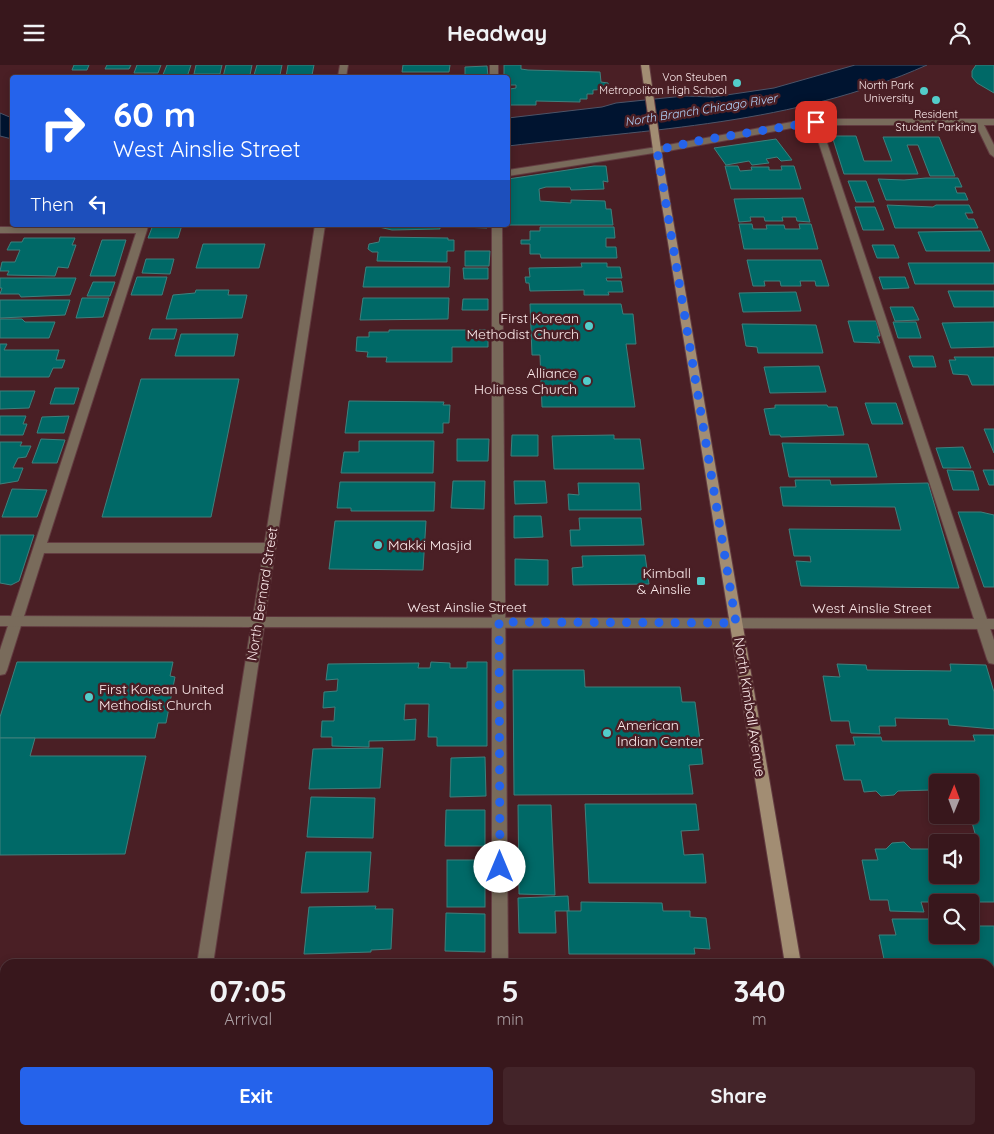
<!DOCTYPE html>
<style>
:root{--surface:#38171c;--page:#432429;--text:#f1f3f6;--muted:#ab9fa3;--line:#52363b;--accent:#2563eb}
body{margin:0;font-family:Quicksand,sans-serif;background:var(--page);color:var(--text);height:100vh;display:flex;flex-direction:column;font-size:19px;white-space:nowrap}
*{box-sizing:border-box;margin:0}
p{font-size:16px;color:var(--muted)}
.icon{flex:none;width:28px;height:28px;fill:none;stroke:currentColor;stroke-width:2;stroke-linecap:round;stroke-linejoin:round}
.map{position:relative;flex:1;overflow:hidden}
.panel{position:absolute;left:0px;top:894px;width:995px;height:176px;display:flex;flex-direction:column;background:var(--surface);border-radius:15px 15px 0 0;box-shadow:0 2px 8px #0003,0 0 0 1px var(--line)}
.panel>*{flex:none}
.top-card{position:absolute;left:10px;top:10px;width:500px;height:152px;border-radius:5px;box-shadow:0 2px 8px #0003,0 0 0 1px var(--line);background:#2563eb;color:#fff;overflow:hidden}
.needle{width:32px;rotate:1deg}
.buttons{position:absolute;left:929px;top:709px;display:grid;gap:10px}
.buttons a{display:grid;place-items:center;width:50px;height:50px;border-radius:5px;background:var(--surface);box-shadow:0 2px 8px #0003,0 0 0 1px var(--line);font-size:25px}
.pin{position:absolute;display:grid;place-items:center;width:42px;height:42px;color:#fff;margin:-21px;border-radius:10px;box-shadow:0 2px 8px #0006}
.me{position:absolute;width:55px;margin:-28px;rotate:0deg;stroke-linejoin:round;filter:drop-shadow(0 0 4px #0008)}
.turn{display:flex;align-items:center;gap:18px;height:105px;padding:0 20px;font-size:22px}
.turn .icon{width:65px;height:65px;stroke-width:2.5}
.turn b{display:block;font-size:35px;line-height:42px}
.then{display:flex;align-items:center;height:48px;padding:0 20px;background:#0003;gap:10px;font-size:19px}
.eta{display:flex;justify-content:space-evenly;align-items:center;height:85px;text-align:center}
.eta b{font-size:30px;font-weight:700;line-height:35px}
.action{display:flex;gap:10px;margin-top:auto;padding:10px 20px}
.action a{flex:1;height:58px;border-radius:5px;background:var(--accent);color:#fff;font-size:20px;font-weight:700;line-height:58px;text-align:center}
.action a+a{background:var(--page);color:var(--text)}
header{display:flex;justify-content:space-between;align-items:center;height:65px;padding:0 20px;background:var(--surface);font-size:22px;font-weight:700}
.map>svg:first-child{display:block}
</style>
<header><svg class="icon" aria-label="menu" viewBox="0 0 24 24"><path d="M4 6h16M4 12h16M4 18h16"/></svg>Headway<svg class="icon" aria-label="person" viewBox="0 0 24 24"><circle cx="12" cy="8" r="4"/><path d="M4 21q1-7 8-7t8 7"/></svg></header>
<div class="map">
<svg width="994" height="1069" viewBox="0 0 994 1069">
<rect width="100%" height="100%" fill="#4a1f25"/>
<!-- water -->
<g fill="#001430" stroke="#4c5468">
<path d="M 855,0 L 927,0 C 793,60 651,64 508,81 L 508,53 L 602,42 L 616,38 L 684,31 L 713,32 L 774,23 Z"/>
<polygon points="0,48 12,53 12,74 0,71"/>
</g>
<!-- building -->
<g fill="#006967" stroke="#3f807d">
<polygon points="74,0 89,0 87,5 72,5"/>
<polygon points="107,0 131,0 129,4 105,4"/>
<polygon points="137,0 161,0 158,8 134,8"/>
<polygon points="167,0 191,0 187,12 162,12"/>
<polygon points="196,0 222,0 220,9 194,9"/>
<polygon points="226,0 252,0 250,10 223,12"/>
<polygon points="257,0 282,0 280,10 254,10"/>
<polygon points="288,0 314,0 312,10 309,12 286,12"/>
<polygon points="403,0 450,0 449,7 402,7"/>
<polygon points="504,0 521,0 521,4 528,5 600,7 601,17 608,18 609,24 593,25 593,29 587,29 587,34 580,34 580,37 536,36 536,40 510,40 510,24 516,23 516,20 508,20 508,12 504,12"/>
<polygon points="976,0 994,0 994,28 977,18 972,12 972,6"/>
<polygon points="487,1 488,11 465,12 465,2"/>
<polygon points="832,71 856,71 864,96 892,96 883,72 939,72 955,111 930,111 918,80 907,80 918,109 844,109"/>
<polygon points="776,74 792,95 781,96 777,92 766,94 769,98 752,100 749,96 726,100 714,83"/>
<polygon points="594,101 606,101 608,117 603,116 604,124 571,125 570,122 546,122 539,124 540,136 571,138 571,135 605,136 606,144 611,144 613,160 508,160 508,114"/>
<polygon points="725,101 738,101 740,106 752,105 751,102 769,102 769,105 782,105 781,101 794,101 801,124 731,124"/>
<polygon points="926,113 958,113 962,122 955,122 957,128 965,128 968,135 886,135 878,114 904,115"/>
<polygon points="848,116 866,116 874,137 856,137"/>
<polygon points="803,133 810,157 797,156 796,152 782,152 783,156 765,156 764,152 750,152 751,156 739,157 734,134"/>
<polygon points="887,140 933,142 936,140 969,140 973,148 965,148 968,154 974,154 978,163 895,163"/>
<polygon points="855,142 875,142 884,165 863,165"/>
<polygon points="739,159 752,159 753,164 767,164 766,160 784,160 785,164 800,164 799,159 811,159 818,184 744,184"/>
<polygon points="19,160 136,160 18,162"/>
<polygon points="153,160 182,160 178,173 148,173"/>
<polygon points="370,160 440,160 440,164 392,165"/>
<polygon points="461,160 487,160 487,163 461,162"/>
<polygon points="540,162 614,162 615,173 606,173 606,182 616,182 617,193 541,193 540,189 530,189 530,179 521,179 521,175 530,175 530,166 540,166"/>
<polygon points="981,166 990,186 926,186 918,167"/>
<polygon points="380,172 448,173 448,175 454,175 454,186 447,186 447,197 377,196 378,187 372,187 368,184 369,179 379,177"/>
<polygon points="24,173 75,173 72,180 76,180 68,203 58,202 55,211 7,210 9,206 0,206 2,197 15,197 20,185 7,185 11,177 22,177"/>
<polygon points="102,175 126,175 115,211 90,211"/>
<polygon points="203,179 265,179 259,203 196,203"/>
<polygon points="872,180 894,180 899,193 877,193"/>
<polygon points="465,186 490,186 489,201 465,201"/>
<polygon points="146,194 174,194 170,209 142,208"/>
<polygon points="747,195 821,195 829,221 816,221 815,216 800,216 801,221 781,221 780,216 764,216 765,221 753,221"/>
<polygon points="581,198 607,198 607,202 620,202 622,213 606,213 607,216 621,216 623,227 608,227 609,230 584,230 584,225 530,226 529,218 526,218 525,212 530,212 529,203 582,202"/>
<polygon points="908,198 994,198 994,219 915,219"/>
<polygon points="366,202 450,202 449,222 363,222"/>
<polygon points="463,203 488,203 488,214 464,214"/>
<polygon points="137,212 167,212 162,230 131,230"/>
<polygon points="879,212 905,212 909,223 883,224"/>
<polygon points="0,213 76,213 70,230 21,232 19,229 0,229 2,223 0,223"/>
<polygon points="93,217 115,217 110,231 87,231"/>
<polygon points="196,225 229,225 228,230 247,230 242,253 166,254 173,230 195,228"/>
<polygon points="948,226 994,226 994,242 954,242"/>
<polygon points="796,227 801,246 743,247 739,228"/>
<polygon points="82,233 109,233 103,252 76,253"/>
<polygon points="363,233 449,233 448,254 360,255"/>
<polygon points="463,234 488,234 488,245 462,245"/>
<polygon points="0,235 70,235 65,250 0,253"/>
<polygon points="530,239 621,239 623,249 633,249 636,279 626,279 635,342 542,342 540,290 532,290"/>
<polygon points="890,242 913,242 919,255 895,256"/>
<polygon points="0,254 22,254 25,257 55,257 49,273 0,273"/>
<polygon points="848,256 876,256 880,271 877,271 880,278 854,277"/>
<polygon points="893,257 916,257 921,273 898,273"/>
<polygon points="994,257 994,282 951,283 942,258"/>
<polygon points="742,259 816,260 823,288 758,288 757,282 746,281"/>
<polygon points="152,264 177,264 174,274 149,274"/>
<polygon points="389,265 488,265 488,282 452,282 452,297 386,297 387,292 367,292 368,287 356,286 357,272 369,272 369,267 389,267"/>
<polygon points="181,269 238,269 234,291 175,291"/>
<polygon points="0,279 7,279 4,285 59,285 56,295 65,295 62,303 53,303 49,312 0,312"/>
<polygon points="909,291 933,291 936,302 913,302"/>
<polygon points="954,292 994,292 994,320 972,320 968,310 953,309 949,295 956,295"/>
<polygon points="819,301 826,327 770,328 764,302"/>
<polygon points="141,314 239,314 211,452 102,452"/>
<polygon points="55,323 79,323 74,339 50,339"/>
<polygon points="0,326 35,326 29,343 0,344"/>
<polygon points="349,336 444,337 443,340 450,340 449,358 443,358 443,368 345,368"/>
<polygon points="865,338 896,338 903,359 872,359"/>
<polygon points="775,340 827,340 828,342 837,342 844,370 781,372 780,370 770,370 764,344 775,343"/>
<polygon points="0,351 26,351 23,359 27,359 23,370 0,370"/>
<polygon points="69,351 64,368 37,368 42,352"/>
<polygon points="984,364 994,364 994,388"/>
<polygon points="512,370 538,370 538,391 511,391"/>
<polygon points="614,370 614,374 640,374 644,404 554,404 552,371"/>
<polygon points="41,374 65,375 57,398 32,398"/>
<polygon points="457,374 489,374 488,396 457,396"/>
<polygon points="359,376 434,376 433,408 341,408 344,387 359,387"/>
<polygon points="0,377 22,377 20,381 31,381 26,392 18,393 13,403 23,403 18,416 0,419"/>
<polygon points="782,378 868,379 877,412 789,412"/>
<polygon points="963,382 971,403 943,403 936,383"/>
<polygon points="947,405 973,406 979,425 953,425"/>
<polygon points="983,405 994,405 994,420 989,420"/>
<polygon points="795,415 830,415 831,420 928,418 959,523 801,521 796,496 811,497 810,491 794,491 789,464 901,465 895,442 783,441 780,422 796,422"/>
<polygon points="453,416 485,416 484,444 451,443"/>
<polygon points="514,416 545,416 547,438 515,439"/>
<polygon points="340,417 435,417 434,446 351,446 351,443 337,443"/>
<polygon points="578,418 639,418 641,445 569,445 568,429 579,430"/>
<polygon points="12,424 47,425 37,452 2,452"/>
<polygon points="958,447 981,447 994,450 994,522 984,522"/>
<polygon points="514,451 541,451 543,472 514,473"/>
<polygon points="579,453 641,453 644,480 571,481 570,465 580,465"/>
<polygon points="335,456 426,456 423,505 329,504"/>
<polygon points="0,470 34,470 19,516 11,520 0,518"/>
<polygon points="645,490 649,519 573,520 572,503 583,502 582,491"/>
<polygon points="515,494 548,495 548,520 515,520"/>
<polygon points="17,597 173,597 170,611 175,612 166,658 158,658 155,673 0,673 0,652"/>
<polygon points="431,597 450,598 450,603 467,603 467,597 487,597 487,681 437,681 437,672 428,672 429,639 405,639 404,655 416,654 415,675 369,676 369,682 332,681 332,672 321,672 322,656 334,656 335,642 323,643 324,627 337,626 338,614 326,615 328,599 419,598 418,603 430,603"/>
<polygon points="837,599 866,600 867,605 951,606 950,599 986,600 994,627 994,664 949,660 948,654 895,653 896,661 879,661 880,669 851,668 849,656 831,656 823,611 840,612"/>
<polygon points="513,605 584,605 585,622 680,622 682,637 695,637 703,699 689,700 693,729 514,730"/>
<polygon points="973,670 994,670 994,837 921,837 924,847 890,846 888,835 870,835 862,795 878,795 875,784 886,784 892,778 904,777 911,784 938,784 938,810 970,810 970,784 979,783 970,750 970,718 938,718 938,730 931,725 898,726 894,730 881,731 876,726 864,727 861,715 844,715 836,680 855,680 853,672 881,672 882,676 975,676"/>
<polygon points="0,673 35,673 30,691 146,691 125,789 0,790"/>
<polygon points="383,683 380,723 309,724 313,684"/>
<polygon points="485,692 486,731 450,732 451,693"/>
<polygon points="311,732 375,733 373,773 307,772"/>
<polygon points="585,739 696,739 699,765 681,766 684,790 703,789 706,818 589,818"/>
<polygon points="518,740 551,740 555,830 519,829"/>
<polygon points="446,745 485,745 485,781 445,781"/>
<polygon points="306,787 371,787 368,827 301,828"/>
<rect x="447" y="795" width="38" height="47"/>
<polygon points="568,831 569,846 555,846 556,868 519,868 518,833"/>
<polygon points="581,837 662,838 663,846 690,846 690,852 706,853 710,884 694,883 695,889 569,889 567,846 581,846"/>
<polygon points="376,841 375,844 393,844 391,884 371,885 371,887 304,889 309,842"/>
<polygon points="446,848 485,849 485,887 445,886"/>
<polygon points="892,854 938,854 938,870 970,870 970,861 994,861 994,916 990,916 990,899 885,899 879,870 896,870"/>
<polygon points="990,994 994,994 994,1069 942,1069 941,1065 990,1065"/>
<polygon points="5,1050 5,1065 84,1065 83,1069 1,1069"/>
</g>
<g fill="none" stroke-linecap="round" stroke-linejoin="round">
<defs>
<g id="lane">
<rect x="490" y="0" width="8" height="12"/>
<polygon points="816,54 820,57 994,575 994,599 989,598 987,594 812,57"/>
<polygon points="657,82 661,85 660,87 508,111 508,105"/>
<polygon points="138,160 148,160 147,165 47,478 270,478 276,483 270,488 44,488 7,605 5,609 0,610 0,585 136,168 0,168 0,162 138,162"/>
<polygon points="492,160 502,160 508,899 492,899"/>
<rect x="295" y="1065" width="18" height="4"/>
<polygon points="404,1065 422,1065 421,1069 403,1069"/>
</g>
<g id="street">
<polygon points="340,0 348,0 346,12 338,12"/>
<polygon points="808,54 994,54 994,60 984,60 994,80 994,92 990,89 976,60 808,60 657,88 653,85 657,82"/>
<polygon points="315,160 325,160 265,552 994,554 994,564 264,562 213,899 197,899 251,562 0,561 0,551 253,552"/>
<polygon points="171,1065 189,1065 188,1069 170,1069"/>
</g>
<g id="secondary">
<polygon points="641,0 649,0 661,85 801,899 785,899 653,85"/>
<polygon points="812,1065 830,1065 831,1069 813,1069"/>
</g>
</defs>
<!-- lane casing -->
<use href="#lane" stroke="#633c41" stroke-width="2"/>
<!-- street casing -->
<use href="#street" stroke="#633c41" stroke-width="2"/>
<!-- secondary casing -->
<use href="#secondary" stroke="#633c41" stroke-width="2"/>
<!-- lane -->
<use href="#lane" fill="#796b5b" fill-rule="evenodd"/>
<!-- street -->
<use href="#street" fill="#796b5b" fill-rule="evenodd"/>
<!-- secondary -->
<use href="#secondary" fill="#a28d73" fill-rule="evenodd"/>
</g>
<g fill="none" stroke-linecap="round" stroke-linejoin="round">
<!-- route -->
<polyline stroke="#2563eb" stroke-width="9" stroke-dasharray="0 16.2" points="500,802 499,557 736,558 657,85 702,75 816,57"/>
</g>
<!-- markers -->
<g fill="#53cdca" stroke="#4a1f25" stroke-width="2">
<circle cx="737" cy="18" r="5"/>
<circle cx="924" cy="26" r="5"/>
<circle cx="936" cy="35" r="5"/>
<circle cx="589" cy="261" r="5"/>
<circle cx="587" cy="316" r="5"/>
<circle cx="378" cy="480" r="5"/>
<rect x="696" y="511" width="10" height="10" rx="2.5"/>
<circle cx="89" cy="632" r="5"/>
<circle cx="607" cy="668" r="5"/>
</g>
<g text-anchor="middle" stroke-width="5" stroke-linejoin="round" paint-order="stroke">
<!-- far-poi labels -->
<g font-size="11" fill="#fdebec" stroke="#4a1f25" text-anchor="end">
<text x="727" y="16">Von Steuben<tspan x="727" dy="13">Metropolitan High School</tspan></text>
<text x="914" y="24">North Park<tspan x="914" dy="13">University</tspan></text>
<text x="936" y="53" text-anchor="middle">Resident<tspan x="936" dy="13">Student Parking</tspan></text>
</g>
<!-- far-water labels -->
<g font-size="12" font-style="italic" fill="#b2d4fc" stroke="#4a1f25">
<text transform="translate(701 45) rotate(-9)" y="4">North Branch Chicago River</text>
</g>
<!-- poi labels -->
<g font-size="14" fill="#fdebec" stroke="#4a1f25" text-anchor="end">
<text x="579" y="258">First Korean<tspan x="579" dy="16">Methodist Church</tspan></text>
<text x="577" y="313">Alliance<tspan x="577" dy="16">Holiness Church</tspan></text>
<text x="388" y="485" text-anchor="start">Makki Masjid</text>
<text x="691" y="513">Kimball<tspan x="691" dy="16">&amp; Ainslie</tspan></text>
<text x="99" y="629" text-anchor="start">First Korean United<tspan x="99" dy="16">Methodist Church</tspan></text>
<text x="617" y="665" text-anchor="start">American<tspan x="617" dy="16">Indian Center</tspan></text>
</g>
<!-- street labels -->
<g font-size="14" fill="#fdebec" stroke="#4a1f25">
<text transform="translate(262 529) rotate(-81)" y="5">North Bernard Street</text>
<text x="467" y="547">West Ainslie Street</text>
<text x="872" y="548">West Ainslie Street</text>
<text transform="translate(750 642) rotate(81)" y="5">North Kimball Avenue</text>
</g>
</g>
</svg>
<div class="buttons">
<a><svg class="needle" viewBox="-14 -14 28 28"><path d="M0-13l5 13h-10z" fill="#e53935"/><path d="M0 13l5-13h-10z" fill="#ab9fa3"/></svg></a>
<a><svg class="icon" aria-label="sound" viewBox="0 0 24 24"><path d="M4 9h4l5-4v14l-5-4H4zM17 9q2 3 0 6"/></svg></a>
<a><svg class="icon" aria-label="search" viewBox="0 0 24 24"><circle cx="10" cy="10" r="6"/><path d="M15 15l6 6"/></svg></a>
</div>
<div class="pin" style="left:816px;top:57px;background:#d93025"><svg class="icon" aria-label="arrive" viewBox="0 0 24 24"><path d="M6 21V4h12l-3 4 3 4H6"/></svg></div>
<svg class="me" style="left:500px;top:802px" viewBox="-20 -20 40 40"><circle r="19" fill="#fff"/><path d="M0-13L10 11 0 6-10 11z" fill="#2563eb"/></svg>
<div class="top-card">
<div class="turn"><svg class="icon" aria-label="right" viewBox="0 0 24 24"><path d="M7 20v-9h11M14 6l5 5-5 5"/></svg><div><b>60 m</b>West Ainslie Street</div></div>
<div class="then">Then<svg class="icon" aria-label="left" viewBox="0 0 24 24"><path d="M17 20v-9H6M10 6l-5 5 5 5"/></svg></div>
</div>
<section class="panel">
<div class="eta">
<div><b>07:05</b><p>Arrival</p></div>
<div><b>5</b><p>min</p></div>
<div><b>340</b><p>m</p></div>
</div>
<div class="action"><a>Exit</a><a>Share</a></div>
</section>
</div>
